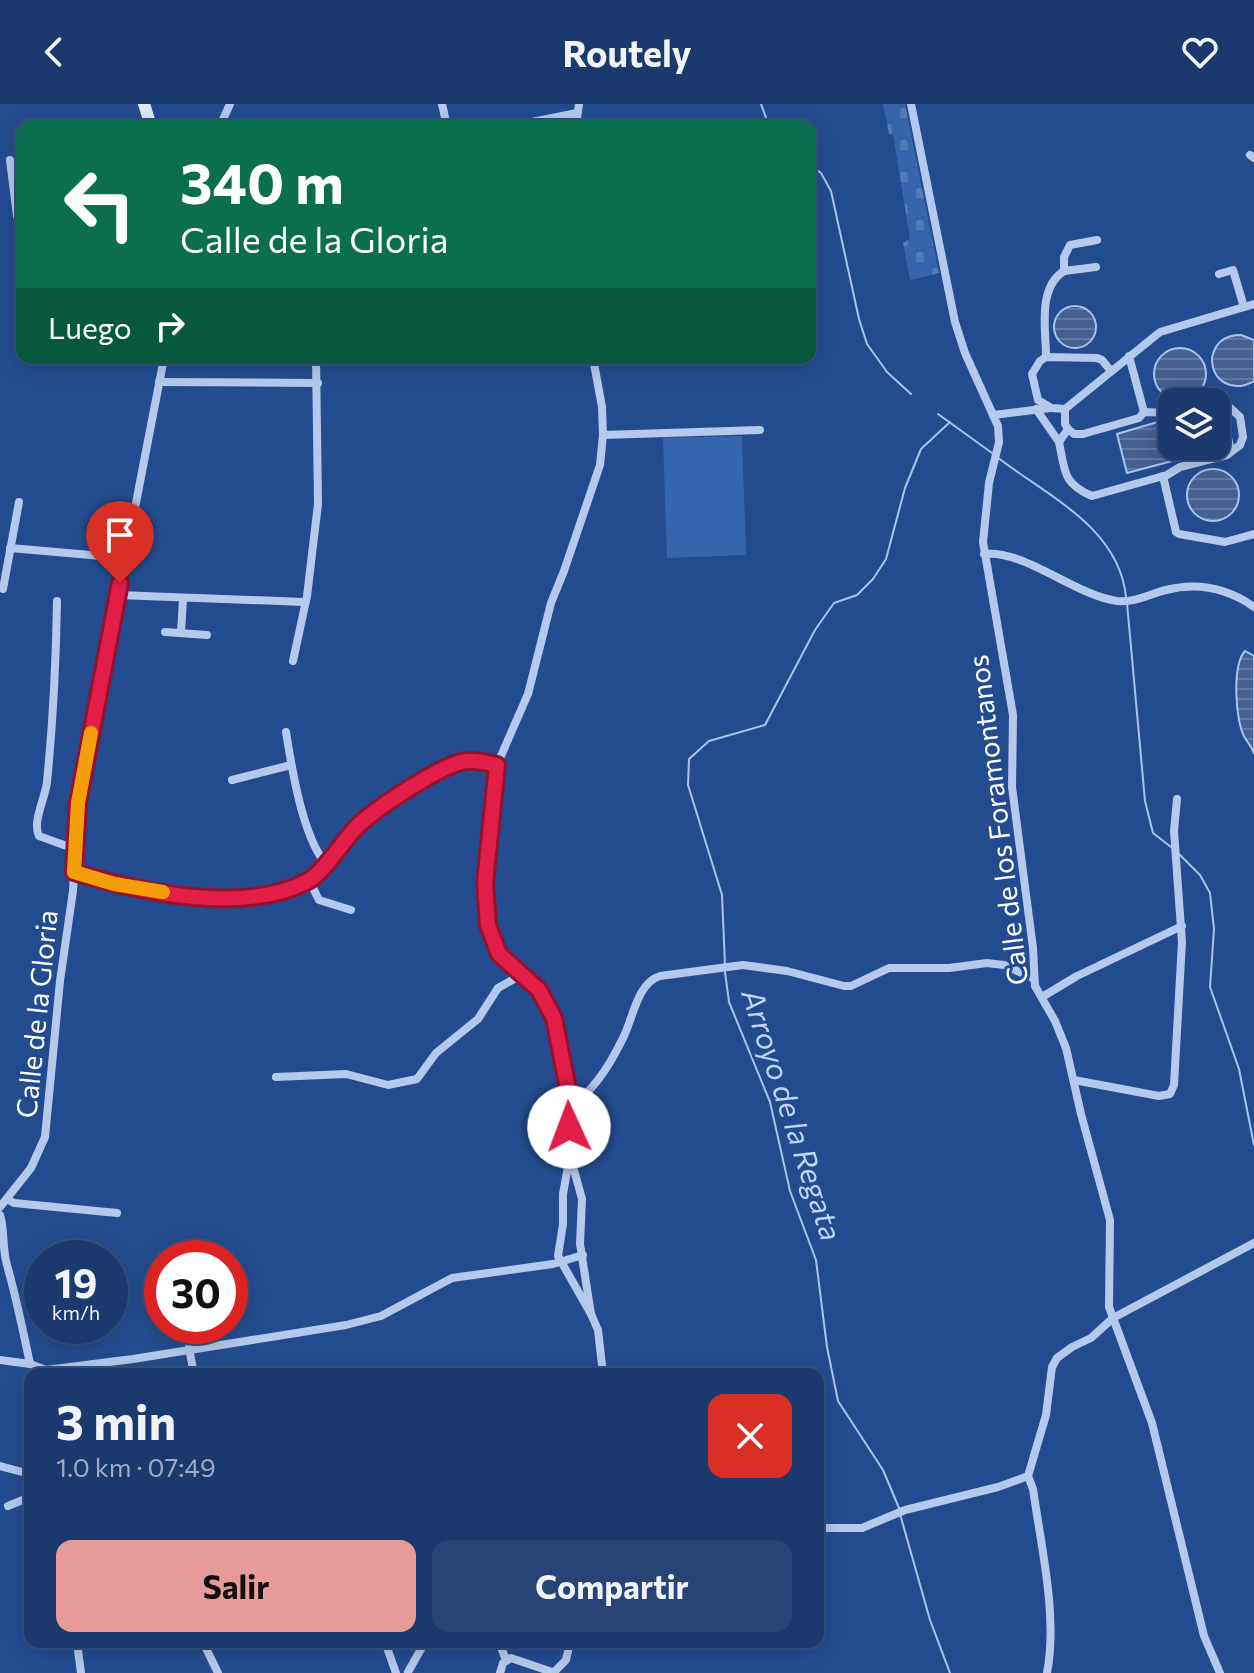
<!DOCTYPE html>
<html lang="es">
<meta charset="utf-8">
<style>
:root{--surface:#1a396c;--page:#274474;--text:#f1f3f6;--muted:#9facc2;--line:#38537f;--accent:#e69b98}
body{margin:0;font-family:Commissioner,sans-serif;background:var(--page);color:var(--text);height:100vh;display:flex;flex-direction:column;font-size:30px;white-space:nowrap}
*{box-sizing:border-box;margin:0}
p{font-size:26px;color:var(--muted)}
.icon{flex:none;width:44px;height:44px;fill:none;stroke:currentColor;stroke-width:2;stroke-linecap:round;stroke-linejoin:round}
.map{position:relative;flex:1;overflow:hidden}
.drawer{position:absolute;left:24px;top:1264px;width:800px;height:280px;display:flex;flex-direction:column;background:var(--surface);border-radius:16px;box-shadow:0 4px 20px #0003,0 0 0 2px var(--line)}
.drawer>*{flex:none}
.top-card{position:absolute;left:16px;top:16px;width:800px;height:244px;border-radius:16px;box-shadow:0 4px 20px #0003,0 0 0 2px var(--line);background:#0b6e4f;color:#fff;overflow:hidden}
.tools{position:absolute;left:1158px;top:284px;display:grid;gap:16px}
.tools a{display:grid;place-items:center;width:72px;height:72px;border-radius:16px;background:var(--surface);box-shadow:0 4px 20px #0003,0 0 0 2px var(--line);font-size:40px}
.speed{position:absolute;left:24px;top:1136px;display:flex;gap:16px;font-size:40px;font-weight:700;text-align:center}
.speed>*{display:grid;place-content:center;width:104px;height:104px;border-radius:50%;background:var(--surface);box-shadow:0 4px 20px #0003,0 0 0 2px var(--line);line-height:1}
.speed small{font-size:20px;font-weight:400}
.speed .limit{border:12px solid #d22;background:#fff;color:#111}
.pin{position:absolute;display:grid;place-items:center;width:68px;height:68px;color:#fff;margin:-82px -34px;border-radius:50% 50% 50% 0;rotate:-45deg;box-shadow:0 0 8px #0007}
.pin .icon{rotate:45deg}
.me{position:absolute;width:88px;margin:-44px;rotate:358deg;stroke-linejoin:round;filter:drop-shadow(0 0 6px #0008)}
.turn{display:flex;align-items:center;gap:28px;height:168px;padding:0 32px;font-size:36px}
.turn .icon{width:104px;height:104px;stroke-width:2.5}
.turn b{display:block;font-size:56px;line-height:68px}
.then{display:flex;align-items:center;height:76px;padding:0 32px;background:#0003;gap:16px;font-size:30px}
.round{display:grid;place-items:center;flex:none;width:84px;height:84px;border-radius:16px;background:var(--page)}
.summary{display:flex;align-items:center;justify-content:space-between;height:136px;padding:0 32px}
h1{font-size:48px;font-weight:700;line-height:60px}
.button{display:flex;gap:16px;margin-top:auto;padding:16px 32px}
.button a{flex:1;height:92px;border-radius:16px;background:var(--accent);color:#111;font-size:32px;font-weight:700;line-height:92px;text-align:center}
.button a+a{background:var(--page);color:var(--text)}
header{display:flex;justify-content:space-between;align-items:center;height:104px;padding:0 32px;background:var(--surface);font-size:36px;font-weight:700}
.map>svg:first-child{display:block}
</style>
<header><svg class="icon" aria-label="back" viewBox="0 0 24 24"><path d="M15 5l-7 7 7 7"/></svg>Routely<svg class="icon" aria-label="heart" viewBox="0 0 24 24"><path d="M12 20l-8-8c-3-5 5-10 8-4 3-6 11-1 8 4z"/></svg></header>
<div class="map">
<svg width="1254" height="1569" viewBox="0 0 1254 1569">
<defs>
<pattern id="cemetery-stones" width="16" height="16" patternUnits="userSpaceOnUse" patternTransform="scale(2)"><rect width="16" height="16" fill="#3765ad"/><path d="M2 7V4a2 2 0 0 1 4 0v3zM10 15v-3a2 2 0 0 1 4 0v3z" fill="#557cb9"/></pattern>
<pattern id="water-rules" width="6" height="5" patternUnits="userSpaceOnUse" patternTransform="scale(2)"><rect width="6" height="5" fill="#446191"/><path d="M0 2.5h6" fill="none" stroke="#6079a2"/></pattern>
</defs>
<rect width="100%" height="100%" fill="#234c90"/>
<!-- grass -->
<polygon fill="#3765ad" points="742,332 746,451 667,454 663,334"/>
<!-- cemetery -->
<polygon fill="url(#cemetery-stones)" points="883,0 905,0 939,169 910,176 903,139 910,135 893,30 889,30"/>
<!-- water -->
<g fill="url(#water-rules)" stroke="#a8c4ed" stroke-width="2">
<circle cx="1075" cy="223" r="21"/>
<path d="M 1241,231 L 1254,236 L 1254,277 C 1233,289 1212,278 1212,254 C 1215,238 1225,231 1241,231 Z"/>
<circle cx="1180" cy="270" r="26"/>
<polygon points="1223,303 1233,341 1127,369 1117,330 1161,317 1162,319 1172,316 1172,342 1216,342 1216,305"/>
<circle cx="1213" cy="391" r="26"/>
<path d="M 1245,547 L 1254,552 L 1254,650 C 1252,642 1249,641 1245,634 C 1235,618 1232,561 1245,547 Z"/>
</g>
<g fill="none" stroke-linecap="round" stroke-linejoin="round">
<!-- stream -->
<g stroke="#a8c4ed" stroke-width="2">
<polyline points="761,0 769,22"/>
<polyline points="810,61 821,69 831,87 859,215 867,240 887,268 911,290"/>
<polyline points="938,310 992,349"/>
<path d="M 997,353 C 1047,392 1119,423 1126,493"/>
<polyline points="1127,499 1145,697 1153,729 1171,743"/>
<polyline points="1178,749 1200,771 1210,789 1214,825 1210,883 1239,965 1254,1041"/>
<polyline points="725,861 722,791 688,681 689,655 709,637 765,621 815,526 834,499 857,491 873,475 886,455 905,384 921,345 950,318"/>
<polyline points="725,868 729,898 770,998 790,1087 816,1156 827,1243 838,1297 883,1366 899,1404"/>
<polyline points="900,1410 930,1516 950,1569"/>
</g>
<!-- minor -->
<g stroke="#b4caec" stroke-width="8">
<polyline points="442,0 447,22"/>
<polyline points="911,0 955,218 965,249 998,322 999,338 989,379 983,438 1013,611 1012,683 1033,844 1035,882 1055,917 1066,944 1081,1010 1110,1116 1109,1203 1152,1319 1204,1532 1220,1569"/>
<polyline points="220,22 230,0"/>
<polyline points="512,22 577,9"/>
<polyline points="576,22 579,0"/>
<polyline points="1250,51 1254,54"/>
<polyline points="10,56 17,112 22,112"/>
<polyline points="1064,167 1064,153 1070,141 1097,136"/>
<polyline points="1219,170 1233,166 1244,203"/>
<polyline points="1129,252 1144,308"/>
<path d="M 1046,253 C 1046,227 1037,184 1064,167 L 1096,163"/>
<polyline points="159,278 318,279"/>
<polyline points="1036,305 1059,338"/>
<polyline points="1065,305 1051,304 1038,296 1032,270 1040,257 1046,253 1097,254 1102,256 1111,267"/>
<polyline points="993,311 1050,304"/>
<path d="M 1068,325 L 1059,338 C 1065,366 1062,379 1092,392 L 1167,371 L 1180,363 L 1227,351 L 1240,341 L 1243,333 L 1240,313 L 1226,300 L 1216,299"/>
<polyline points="1068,325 1065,320 1065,305 1160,228 1254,200"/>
<polyline points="1068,325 1074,330 1083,330 1139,314 1144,308 1172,309"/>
<polyline points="603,331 760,326"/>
<polyline points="1163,372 1176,428 1179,430 1225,438 1254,430"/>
<polyline points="10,444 125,454"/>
<path d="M 984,450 C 1023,445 1075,491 1117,497 C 1135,499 1149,490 1166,486 C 1198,478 1227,484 1254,503"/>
<polyline points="3,485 19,398"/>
<polyline points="118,491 304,498"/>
<path d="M 57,497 C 56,558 53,618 47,678 C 45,695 32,718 39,732 L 75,745"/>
<polyline points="165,528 207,531"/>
<polyline points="181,528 183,495"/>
<polyline points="293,557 307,492 318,400 316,254"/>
<path d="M 286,628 C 292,665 302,730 325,759"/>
<polyline points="232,676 291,661"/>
<path d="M 74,768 C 139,787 245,810 308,777 C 323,769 341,740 353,727 C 370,707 441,660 466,657 C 477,656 487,659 497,661"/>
<polyline points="309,776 319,796 351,806"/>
<polyline points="1042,893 1077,872 1182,822"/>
<polyline points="276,973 346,970 388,981 417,975 436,949 478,915 498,884 523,870"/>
<polyline points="1074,976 1159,992 1170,990 1174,981 1182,838 1174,727 1177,695"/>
<path d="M 570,1002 C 594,988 611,959 623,934 C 633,915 637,879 660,872 L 743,861 L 787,867 L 844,882 L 851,882 L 889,864 L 949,864 L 987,859 L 1004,861 L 1033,874"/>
<polyline points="571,1055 582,1095 580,1140 591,1210 598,1226 603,1270"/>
<polyline points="7,1095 14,1099 117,1109"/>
<polyline points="0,1103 31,1064 45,1033 60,877 73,787 78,699 164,254"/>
<path d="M 0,1111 C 5,1127 2,1145 7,1161 C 16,1193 23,1226 30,1260"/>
<polyline points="591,1210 558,1152 563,1120 563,1090 570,1051 570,995 558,928 554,914 539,886 523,870 504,856 495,843 488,821 485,779 497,661 528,590 551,499 564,467 600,361 603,331 602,303 593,254"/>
<polyline points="189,1244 194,1270"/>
<polyline points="0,1256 30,1260 46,1266 133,1255 346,1221 381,1212 452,1174 553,1160 583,1151"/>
<polyline points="0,1362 30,1370"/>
<polyline points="8,1402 30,1393"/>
<polyline points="818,1424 862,1424 905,1406 998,1383 1028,1372"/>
<polyline points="81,1538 77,1539 81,1569"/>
<polyline points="203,1538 218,1569"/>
<polyline points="385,1538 396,1569"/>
<polyline points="499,1538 506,1556"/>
<polyline points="408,1568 425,1538"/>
<polyline points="554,1568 566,1556 570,1538"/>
<polyline points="500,1569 503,1559 511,1554 555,1569"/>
<path d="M 1047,1569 C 1058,1513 1041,1442 1033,1385 L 1028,1372 L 1046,1311 L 1052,1263 L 1057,1254 L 1072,1243 L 1091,1234 L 1113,1214 L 1254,1139"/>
</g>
<!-- secondary -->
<polyline stroke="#dfe9f9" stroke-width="12" points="144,0 151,22"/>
</g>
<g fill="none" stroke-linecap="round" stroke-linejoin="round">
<defs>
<path id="route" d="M 120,479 L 78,699 L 74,768 C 139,788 245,811 308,777 C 323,769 341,740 353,727 C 369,708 442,660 466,657 C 477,656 487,659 497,661 L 485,779 L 488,821 L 499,850 L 539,886 L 554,914 L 570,995 L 569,1023"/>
</defs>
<!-- route casing -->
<use href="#route" stroke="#92132f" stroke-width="20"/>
<!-- route -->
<use href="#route" stroke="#e11d48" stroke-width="14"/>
<!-- slow -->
<polyline stroke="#f59e0b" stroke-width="14" points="91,629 78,699 74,768 114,780 163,788"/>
</g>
<g text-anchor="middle" stroke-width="6" stroke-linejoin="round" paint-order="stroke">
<!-- street labels -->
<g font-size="28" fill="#fff" stroke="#234c90">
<text transform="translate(998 716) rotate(-97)" y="10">Calle de los Foramontanos</text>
<text transform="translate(37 910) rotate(-84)" y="10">Calle de la Gloria</text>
</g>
<!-- water labels -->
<g font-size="30" font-style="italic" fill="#c0d4f3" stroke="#234c90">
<text transform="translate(791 1011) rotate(72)" y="10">Arroyo de la Regata</text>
</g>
</g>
</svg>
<div class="tools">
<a><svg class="icon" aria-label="layers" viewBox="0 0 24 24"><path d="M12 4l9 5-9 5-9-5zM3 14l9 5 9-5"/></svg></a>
</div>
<div class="speed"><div>19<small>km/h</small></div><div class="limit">30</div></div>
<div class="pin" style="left:120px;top:479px;background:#d93025"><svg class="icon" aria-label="arrive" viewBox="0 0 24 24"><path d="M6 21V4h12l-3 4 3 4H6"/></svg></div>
<svg class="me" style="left:569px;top:1023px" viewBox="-20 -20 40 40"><circle r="19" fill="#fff"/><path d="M0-13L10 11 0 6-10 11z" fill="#e11d48"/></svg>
<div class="top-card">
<div class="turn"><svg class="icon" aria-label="left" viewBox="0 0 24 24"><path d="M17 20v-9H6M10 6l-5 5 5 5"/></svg><div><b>340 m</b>Calle de la Gloria</div></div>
<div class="then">Luego<svg class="icon" aria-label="right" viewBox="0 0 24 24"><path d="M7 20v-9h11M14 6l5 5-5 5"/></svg></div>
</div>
<section class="drawer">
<div class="summary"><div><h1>3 min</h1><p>1.0 km · 07:49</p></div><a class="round" style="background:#d93025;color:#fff"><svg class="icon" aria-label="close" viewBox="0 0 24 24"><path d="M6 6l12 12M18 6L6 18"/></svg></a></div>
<div class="button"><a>Salir</a><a>Compartir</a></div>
</section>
</div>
